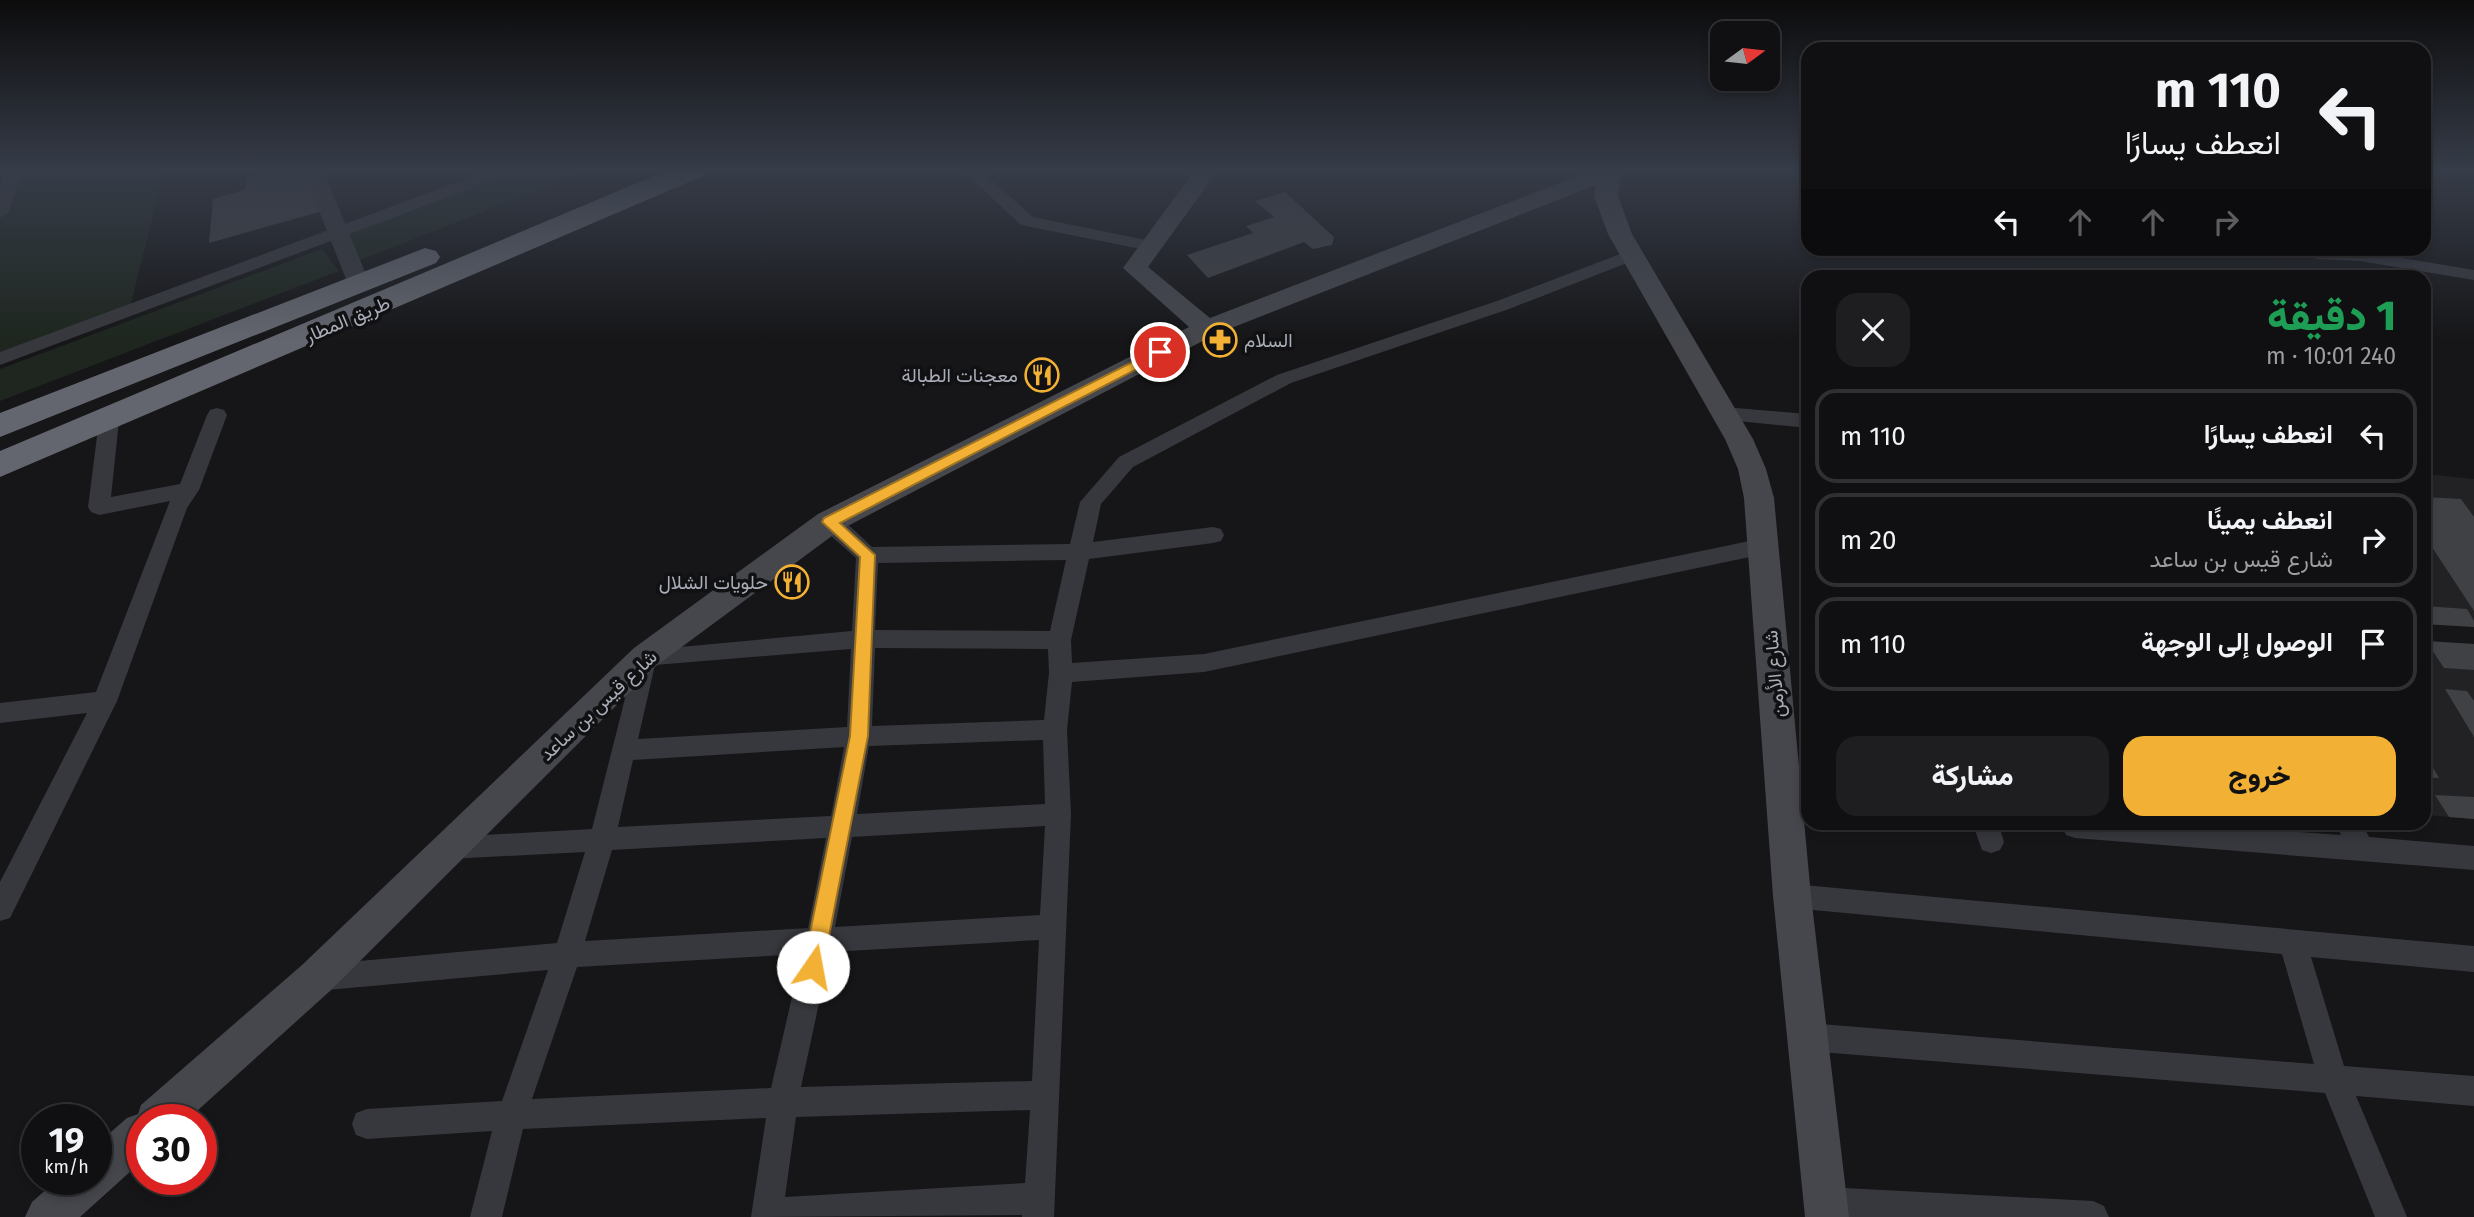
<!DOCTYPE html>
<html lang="ar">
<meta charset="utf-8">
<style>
:root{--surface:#101012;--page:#1e1e20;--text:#f1f3f6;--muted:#9c9d9f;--line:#303032;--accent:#f2b134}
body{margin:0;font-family:"Fira Sans",Vazirmatn,sans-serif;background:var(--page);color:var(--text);direction:rtl;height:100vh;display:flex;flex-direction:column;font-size:26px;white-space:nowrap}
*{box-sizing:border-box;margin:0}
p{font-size:23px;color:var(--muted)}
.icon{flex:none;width:38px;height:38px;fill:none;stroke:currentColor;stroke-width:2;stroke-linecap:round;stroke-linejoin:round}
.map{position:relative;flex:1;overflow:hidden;direction:ltr}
.details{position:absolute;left:1801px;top:270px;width:630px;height:560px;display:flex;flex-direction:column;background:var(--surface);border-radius:21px;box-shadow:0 4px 10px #0003,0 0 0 2px var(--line);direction:rtl}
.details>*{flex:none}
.guide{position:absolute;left:1801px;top:42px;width:630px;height:214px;border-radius:21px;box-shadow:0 4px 10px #0003,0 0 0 2px var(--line);direction:rtl;background:#101012;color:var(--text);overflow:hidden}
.needle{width:46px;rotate:75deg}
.buttons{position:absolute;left:1710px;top:21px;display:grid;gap:14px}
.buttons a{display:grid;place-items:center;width:70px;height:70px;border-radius:14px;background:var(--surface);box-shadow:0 4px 10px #0003,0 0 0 2px var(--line);font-size:35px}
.speed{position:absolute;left:21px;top:1104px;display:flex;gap:14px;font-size:35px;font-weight:700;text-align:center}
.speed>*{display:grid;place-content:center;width:91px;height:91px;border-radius:50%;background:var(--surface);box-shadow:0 4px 10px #0003,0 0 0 2px var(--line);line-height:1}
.speed small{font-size:18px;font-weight:400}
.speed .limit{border:10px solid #d22;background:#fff;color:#111}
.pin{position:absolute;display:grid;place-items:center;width:60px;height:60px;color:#fff;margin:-30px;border:4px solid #fff;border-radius:50%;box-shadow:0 2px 7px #0007}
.me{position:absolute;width:77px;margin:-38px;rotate:12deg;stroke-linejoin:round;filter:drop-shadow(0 0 5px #0008)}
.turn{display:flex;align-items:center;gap:24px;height:147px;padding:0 35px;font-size:32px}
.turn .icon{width:91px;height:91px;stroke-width:2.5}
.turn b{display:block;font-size:49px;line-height:60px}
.lanes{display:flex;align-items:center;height:66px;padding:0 35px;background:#0003;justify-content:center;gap:35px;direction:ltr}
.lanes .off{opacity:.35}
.round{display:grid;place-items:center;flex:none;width:74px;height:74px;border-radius:21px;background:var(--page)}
.summary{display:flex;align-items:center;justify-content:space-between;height:119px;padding:0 35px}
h1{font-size:42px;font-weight:800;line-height:52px;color:#1e9e55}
.action{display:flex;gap:14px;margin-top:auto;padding:14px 35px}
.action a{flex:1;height:80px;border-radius:21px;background:var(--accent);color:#111;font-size:28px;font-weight:800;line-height:80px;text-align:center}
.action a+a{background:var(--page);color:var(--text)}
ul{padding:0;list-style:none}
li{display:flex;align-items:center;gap:21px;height:94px;margin:0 14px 10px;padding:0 21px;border:4px solid var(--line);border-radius:21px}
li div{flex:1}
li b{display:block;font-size:26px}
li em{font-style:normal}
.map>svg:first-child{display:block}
</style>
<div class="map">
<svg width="2474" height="1217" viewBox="0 0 2474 1217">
<rect width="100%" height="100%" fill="#161618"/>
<!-- built -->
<g fill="#222225">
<polygon points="2424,474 2474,479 2474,627 2424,624"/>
<polygon points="2424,641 2474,644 2474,819 2424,815"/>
</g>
<!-- green -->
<g fill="#1e261f">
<polygon points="15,170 164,170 129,312 0,359 0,213"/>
<polygon points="506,170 591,170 350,264 338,234"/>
<polygon points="322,249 339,271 0,401 0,369"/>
</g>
<!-- building -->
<g fill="#404145">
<polygon points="274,170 308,170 323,211 209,243 213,199 244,190 248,178"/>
<polygon points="1285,192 1334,237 1332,245 1313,249 1304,242 1208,278 1187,255 1253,233 1246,226 1274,217 1255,201"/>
<polygon points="2424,497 2461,499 2474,517 2474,611 2424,535"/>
<polygon points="2424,606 2467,609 2474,621 2474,627 2424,624"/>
<polygon points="2426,641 2474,644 2474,670 2444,668"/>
<polygon points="2445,689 2467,691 2474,701 2474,737"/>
<polygon points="2424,752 2439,778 2424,777"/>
<polygon points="2435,795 2474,797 2474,819 2449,817"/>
</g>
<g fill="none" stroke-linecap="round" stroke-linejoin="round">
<!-- minor -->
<g fill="#37383d" fill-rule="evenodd">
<polygon points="4,170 22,172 8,213 0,218 0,189"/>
<polygon points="490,170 514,170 512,173 0,365 0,352"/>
<polygon points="962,170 980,170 1033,217 1151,241 1160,246 1151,251 1021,225"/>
<path d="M 1631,250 L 1637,251 L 1640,255 L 1637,259 L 1509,309 L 1291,383 L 1133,467 L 1101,504 L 1093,542 L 1213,527 L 1221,529 L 1224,535 L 1221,541 L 1213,543 L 1089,559 L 1071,640 L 1072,663 L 1204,654 L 1764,538 L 1772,540 L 1775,546 L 1772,552 L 1764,554 L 1204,672 L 1072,682 L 1067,730 L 1071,814 L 1054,1217 L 1022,1217 L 1022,1215 L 751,1217 L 766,1118 L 523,1129 L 502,1217 L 470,1217 L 492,1131 L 367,1139 L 356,1135 L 352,1124 L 356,1113 L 367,1109 L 502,1101 L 548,970 L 316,991 L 306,987 L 302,978 L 306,969 L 316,965 L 557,943 L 585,852 L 449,859 L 440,856 L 436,848 L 440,840 L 449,837 L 592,829 L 637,651 L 852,631 L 856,558 L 821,527 L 818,522 L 821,517 C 840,511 858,535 872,547 L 1070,544 L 1080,502 L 1119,457 L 1277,375 L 1497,301 ZM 1066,560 L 1050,631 L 875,630 L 878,563 ZM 875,648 L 1048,649 L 1049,673 L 1044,720 L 872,726 ZM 851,649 L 847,727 L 638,739 L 655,665 ZM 1043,740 L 1045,804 L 857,814 L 869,746 ZM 844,747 L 831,816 L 618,827 L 633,760 ZM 1045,826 L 1040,915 L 835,927 L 852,837 ZM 826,838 L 808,928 L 585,941 L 612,850 ZM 1039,940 L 1032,1081 L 801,1087 L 830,952 ZM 802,954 L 771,1088 L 532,1099 L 577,967 ZM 1030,1110 L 1025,1183 L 785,1197 L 796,1117 Z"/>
<polygon points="2322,250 2360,251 2474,270 2474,280 2360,261 2316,259 2313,255 2316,251"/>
<polygon points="1724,407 1808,414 1808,428 1717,419 1714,414 1717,409"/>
<polygon points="217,408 224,410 227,415 199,490 187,508 117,701 10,918 0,921 0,882 87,713 0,723 0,703 96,692 170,501 99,515 91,512 88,507 99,421 102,416 116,416 119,421 111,497 180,484 207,415 210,410"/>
<polygon points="1972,822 1998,822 2004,842 2000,850 1991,853 1982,850"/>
<polygon points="2064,822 2167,822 2341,835 2335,822 2361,822 2369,837 2474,846 2474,870 2075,838 2066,835 2062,827"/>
<polygon points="1792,884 2474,946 2474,972 2311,957 2344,1066 2474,1076 2474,1106 2356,1096 2407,1217 2375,1217 2325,1093 1808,1051 1798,1047 1794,1037 1798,1027 1808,1023 2314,1064 2282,954 1792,908 1782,905 1779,896 1782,887"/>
<polygon points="1826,1187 2093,1201 2104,1206 2109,1217 1822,1217 1815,1214 1810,1203 1815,1192"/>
</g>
<!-- tertiary -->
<polygon fill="#37383d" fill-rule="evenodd" points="303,170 323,170 370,284 367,289 351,289 348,284"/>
<!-- secondary -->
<polygon fill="#45474d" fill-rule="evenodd" points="1195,170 1218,170 1148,267 1210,318 1593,170 1625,170 1621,175 1618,196 1632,234 1753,439 1766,469 1774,498 1811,896 1849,1217 1805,1217 1773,896 1744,498 1738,469 1725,439 1608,234 1594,196 1596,185 1216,334 840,530 656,666 330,991 187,1120 142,1120 142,1161 80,1217 25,1217 32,1202 57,1180 96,1180 96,1145 127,1118 138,1114 141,1105 302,965 634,648 818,514 1189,327 1123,268"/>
<!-- motorway -->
<g fill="#63666e" fill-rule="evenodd">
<polygon points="668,170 707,170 703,176 0,477 0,451"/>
<polygon points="425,248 436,251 440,257 436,263 0,437 0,413"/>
</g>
</g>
<!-- sky -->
<linearGradient id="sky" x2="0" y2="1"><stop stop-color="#0c0c0d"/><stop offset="0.5" stop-color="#363c48"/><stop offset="1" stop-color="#363c48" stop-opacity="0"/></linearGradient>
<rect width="2474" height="341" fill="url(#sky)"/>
<!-- route -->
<polygon fill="#f2b134" stroke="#9d7322" stroke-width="2" points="1160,348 1164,349 1164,355 840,523 875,555 868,736 823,967 820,974 813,976 806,974 803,967 850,736 860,557 822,522 824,518"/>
<!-- icons -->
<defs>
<symbol id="pharmacy-ring" viewBox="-11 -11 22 22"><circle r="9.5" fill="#111113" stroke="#f2b134" stroke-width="1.5"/><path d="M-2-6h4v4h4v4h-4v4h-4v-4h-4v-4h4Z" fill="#f2b134"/></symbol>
<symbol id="restaurant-ring" viewBox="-11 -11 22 22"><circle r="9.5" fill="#111113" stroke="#f2b134" stroke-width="1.5"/><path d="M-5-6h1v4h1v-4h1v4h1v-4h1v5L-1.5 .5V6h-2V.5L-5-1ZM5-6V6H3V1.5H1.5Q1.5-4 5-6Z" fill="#f2b134"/></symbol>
</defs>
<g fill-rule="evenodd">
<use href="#pharmacy-ring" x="1201" y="321" width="38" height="38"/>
<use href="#restaurant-ring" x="1023" y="356" width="38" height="38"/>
<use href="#restaurant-ring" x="773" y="563" width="38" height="38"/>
</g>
<g text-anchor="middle" stroke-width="7" stroke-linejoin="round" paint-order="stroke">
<!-- street labels -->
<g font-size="19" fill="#a8adb8" stroke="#111113">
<text transform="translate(347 319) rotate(-23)" y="7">طريق المطار</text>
<text transform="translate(1774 674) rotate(-95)" y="7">شارع الأرمن</text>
<text transform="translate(598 705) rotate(-43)" y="7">شارع قيس بن ساعد</text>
</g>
<!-- poi labels -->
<g font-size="19" fill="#a8adb8" stroke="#111113" text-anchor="end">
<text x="1244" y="347" text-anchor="start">السلام</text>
<text x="1018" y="382">معجنات الطبالة</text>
<text x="768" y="589">حلويات الشلال</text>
</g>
</g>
</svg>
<div class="buttons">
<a><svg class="needle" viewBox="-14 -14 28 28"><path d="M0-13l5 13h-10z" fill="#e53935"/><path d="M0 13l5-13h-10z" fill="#9c9d9f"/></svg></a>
</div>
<div class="speed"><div>19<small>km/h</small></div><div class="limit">30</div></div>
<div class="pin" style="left:1160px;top:352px;background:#d93025"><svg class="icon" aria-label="arrive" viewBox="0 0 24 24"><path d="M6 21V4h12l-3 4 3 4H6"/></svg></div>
<svg class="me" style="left:813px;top:967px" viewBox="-20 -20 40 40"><circle r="19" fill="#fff"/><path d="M0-13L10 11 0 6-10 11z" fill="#f2b134"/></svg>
<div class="guide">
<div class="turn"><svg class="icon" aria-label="left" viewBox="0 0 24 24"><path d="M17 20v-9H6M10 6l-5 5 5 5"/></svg><div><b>110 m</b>انعطف يسارًا</div></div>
<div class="lanes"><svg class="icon" aria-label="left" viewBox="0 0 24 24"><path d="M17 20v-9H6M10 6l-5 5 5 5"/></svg><svg class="icon off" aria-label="ahead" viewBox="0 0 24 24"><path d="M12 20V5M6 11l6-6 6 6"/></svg><svg class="icon off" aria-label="ahead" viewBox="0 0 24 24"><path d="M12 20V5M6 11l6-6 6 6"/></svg><svg class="icon off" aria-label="right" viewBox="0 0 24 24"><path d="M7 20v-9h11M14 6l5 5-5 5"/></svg></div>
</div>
<section class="details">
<div class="summary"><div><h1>1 دقيقة</h1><p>240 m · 10:01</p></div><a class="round"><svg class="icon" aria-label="close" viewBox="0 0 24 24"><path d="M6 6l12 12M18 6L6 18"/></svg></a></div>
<ul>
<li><svg class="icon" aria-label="left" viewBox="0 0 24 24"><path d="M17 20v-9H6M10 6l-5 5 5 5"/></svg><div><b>انعطف يسارًا</b></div><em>110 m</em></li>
<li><svg class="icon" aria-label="right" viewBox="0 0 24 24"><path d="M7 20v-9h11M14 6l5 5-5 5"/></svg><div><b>انعطف يمينًا</b><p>شارع قيس بن ساعد</p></div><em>20 m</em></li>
<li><svg class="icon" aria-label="arrive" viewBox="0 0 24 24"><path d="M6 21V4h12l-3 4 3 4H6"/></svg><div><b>الوصول إلى الوجهة</b></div><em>110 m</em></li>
</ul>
<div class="action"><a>خروج</a><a>مشاركة</a></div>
</section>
</div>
